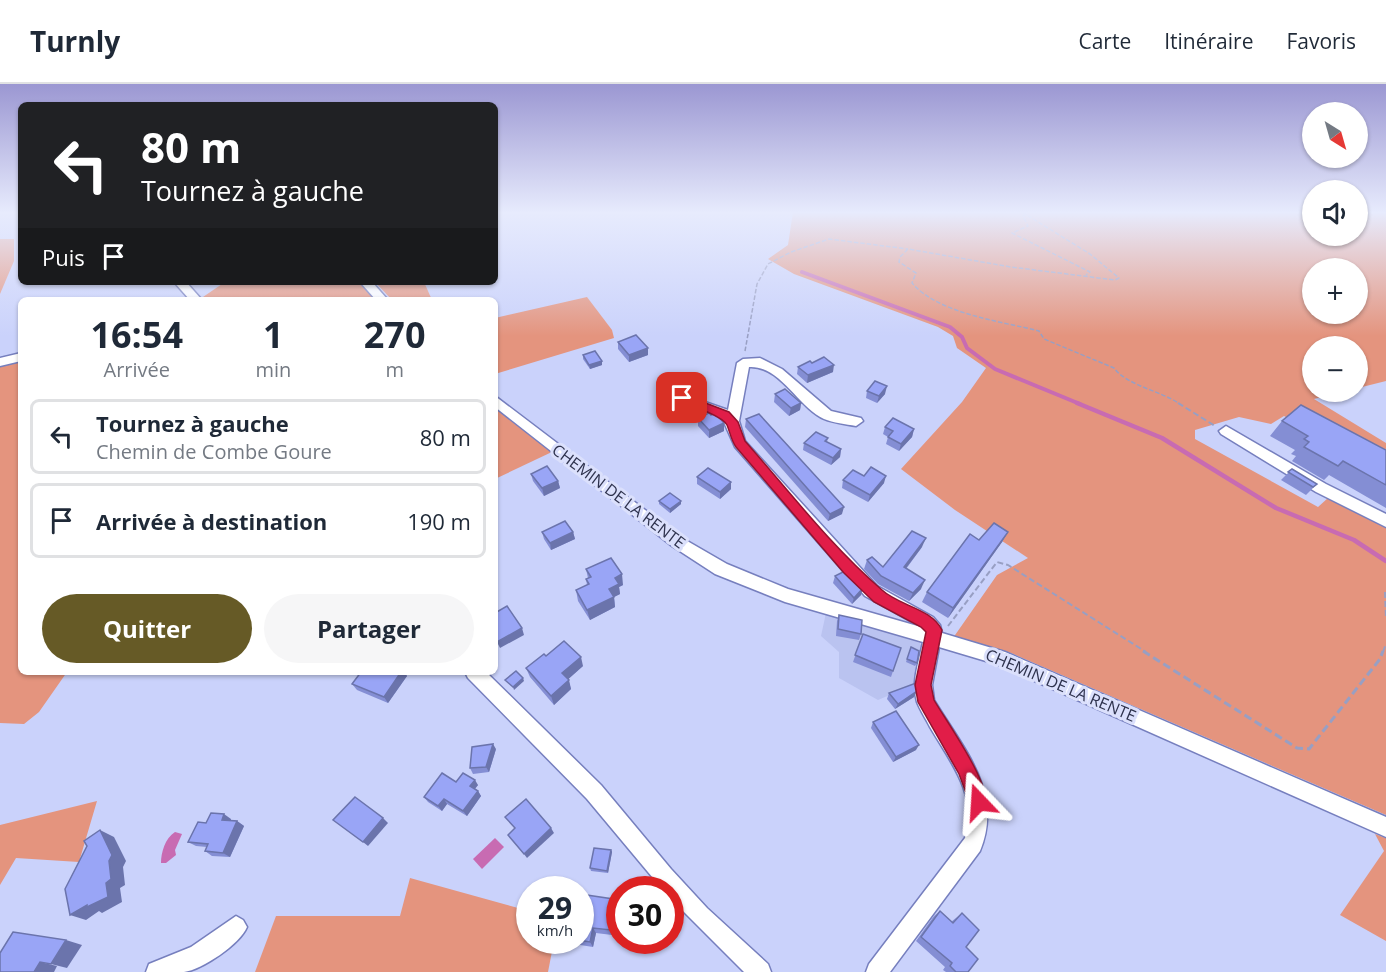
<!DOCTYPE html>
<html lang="fr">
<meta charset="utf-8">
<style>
:root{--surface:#fff;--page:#f6f6f7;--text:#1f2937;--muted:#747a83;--line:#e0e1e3;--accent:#665a26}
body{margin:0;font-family:"Open Sans",sans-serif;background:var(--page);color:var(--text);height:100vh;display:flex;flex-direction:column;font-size:22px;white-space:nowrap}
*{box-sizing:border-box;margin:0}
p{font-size:20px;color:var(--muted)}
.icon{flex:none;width:33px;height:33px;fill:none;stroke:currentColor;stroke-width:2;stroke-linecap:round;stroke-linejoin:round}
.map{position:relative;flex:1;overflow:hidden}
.sheet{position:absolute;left:18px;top:213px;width:480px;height:378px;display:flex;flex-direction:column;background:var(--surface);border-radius:9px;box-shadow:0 2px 4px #0004}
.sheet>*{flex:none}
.banner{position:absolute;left:18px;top:18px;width:480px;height:183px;border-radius:9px;box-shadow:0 2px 4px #0004;background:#202124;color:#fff;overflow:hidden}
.needle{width:39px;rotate:143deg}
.tools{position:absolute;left:1302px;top:18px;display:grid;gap:12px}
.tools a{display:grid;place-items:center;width:66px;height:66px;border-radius:50%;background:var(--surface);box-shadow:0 2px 4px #0004;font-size:30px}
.speed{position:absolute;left:516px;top:792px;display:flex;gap:12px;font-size:30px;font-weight:700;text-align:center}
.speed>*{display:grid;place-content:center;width:78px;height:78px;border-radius:50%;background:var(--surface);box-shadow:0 2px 4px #0004;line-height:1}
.speed small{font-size:15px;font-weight:400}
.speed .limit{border:9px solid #d22;background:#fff;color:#111}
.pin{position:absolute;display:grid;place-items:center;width:51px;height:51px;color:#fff;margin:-26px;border-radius:12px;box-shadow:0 3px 9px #0006}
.me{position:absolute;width:66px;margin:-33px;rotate:340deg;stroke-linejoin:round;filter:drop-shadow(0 0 4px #0008)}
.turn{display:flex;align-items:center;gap:21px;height:126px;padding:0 24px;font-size:27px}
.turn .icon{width:78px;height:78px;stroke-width:2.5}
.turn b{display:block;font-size:42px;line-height:51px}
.then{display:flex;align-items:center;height:57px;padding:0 24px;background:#0003;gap:12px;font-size:22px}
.eta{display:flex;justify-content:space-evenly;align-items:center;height:102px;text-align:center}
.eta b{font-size:36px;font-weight:700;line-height:42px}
.cta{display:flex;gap:12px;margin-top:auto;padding:12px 24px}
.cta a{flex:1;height:69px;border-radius:36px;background:var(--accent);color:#fff;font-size:24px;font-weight:700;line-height:69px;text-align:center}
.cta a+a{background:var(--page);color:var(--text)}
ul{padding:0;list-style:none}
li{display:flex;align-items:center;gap:18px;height:75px;margin:0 12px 9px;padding:0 12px;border:3px solid var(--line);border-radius:9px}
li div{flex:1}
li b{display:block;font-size:22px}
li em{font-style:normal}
header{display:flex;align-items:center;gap:36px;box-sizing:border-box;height:84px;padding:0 30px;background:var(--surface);border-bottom:2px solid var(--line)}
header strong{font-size:28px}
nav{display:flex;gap:33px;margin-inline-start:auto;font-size:21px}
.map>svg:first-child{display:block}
</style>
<header>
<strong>Turnly</strong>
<nav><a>Carte</a><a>Itinéraire</a><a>Favoris</a></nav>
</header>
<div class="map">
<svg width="1386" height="888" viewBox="0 0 1386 888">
<rect width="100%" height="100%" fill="#cad2fb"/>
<!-- built -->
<polygon fill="#bac3f0" points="826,529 920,559 923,566 918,599 878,616 839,594 839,568 821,552"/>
<!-- green -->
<g fill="#e4947e" fill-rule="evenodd">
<path d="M 793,128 L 1312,128 L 1312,152 L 1358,152 L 1358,128 L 1386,128 L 1386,297 L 1358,304 L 1358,262 L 1312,262 L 1312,308 L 1342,308 L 1314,315 L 1386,359 L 1386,385 L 1284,332 L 1271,340 L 1239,333 L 1195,346 L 1195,355 L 1318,423 L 1328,414 L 1386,444 L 1386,731 L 1011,569 L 953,554 L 997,491 L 1028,474 L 955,426 L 901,385 L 962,318 L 986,284 L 957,264 L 953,252 L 938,243 L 794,190 L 768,175 L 788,161 ZM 1312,184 L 1358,184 L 1358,230 L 1312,230 Z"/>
<polygon points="0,155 14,155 14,177 0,210"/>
<polygon points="225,198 361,198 377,216 200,215"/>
<polygon points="375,198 424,198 432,216 392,216"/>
<polygon points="587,213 612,246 614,254 495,290 495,234"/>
<polygon points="21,276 21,588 67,588 39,628 24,640 0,639 0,282"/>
<polygon points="495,323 554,367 495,395"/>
<polygon points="97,717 79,778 16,774 0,801 0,741"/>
<polygon points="1375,750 1386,754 1386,857 1340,831 1384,767"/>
<polygon points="410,794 529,827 530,856 554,857 548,888 255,888 276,832 400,832"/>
</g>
<!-- water -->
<g fill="#c86bb2">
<path d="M 175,748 L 182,750 L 175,766 L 176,771 L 166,779 L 161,779 C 161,769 165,754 175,748 Z"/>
<polygon points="495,754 504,763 482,785 473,775"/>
</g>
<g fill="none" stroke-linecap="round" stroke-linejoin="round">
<!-- stream-far1 -->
<polyline stroke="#c86bb2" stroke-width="4" points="802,188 950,243 962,253 967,264 995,285 1080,320"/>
<!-- stream -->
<polyline stroke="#c86bb2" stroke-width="4.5" points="1077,319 1162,354 1276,424 1354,456 1386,477"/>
<defs>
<g id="minor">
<polygon points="174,198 186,198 202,216 190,216"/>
<polygon points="360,198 372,198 388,216 376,216"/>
<polygon points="21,269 21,277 0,282 0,274"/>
<path d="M 760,274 L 782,285 L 831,327 L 861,334 L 863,337 L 856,342 C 846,340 833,339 824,335 C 798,323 780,281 749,283 L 739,337 L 745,357 L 877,502 L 933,533 L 940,541 L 942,549 L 1005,568 L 1386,733 L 1386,753 L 996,580 L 939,563 L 932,601 L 934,616 C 963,664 1004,709 980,767 L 890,888 L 866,888 L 869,880 L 965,754 C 978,710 951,679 930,643 C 926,635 920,626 917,618 C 911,598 919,578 923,558 L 785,518 L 715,490 L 672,462 L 495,323 L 495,312 L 682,454 L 727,480 L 788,505 L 921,543 L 865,512 L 735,363 L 723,336 L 712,329 L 677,317 L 676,314 L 682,310 L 728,326 L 737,279 L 743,275 Z"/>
<polygon points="1226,342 1326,400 1386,430 1386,443 1316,408 1221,350 1219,347"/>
<polygon points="465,588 486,588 601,701 671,785 707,824 768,880 771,888 744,888 670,814 670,806 663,806 587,715 468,594"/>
<path d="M 236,832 L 243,836 L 247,843 C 240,860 202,886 184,888 C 172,888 158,888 146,888 L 149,880 L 191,863 Z"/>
</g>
</defs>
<!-- minor casing -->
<use href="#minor" stroke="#767fbe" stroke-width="3"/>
<!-- path-far2 -->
<g stroke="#989fc3" stroke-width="1.5" stroke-dasharray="4.5 2" stroke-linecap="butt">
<path d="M 1022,128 L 1090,170 L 1119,194 L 1115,196 L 1011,183 L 908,165 L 900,173 L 899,178 L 916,189 L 912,199 C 939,230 1000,237 1039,247 L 1044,255 L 1114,284 C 1126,301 1161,307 1180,320"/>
<polyline points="1027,130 1023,132 1028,142 1012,149 1090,188 1086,191"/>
<polyline points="745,267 757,200 768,180 791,168 829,155 908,165"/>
</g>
<!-- path-far1 -->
<g stroke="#989fc3" stroke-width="2" stroke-dasharray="6 3" stroke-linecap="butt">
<polyline points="1178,319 1215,342"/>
<polyline points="1385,508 1386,535"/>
<polyline points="948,542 997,478 1008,481 1146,568"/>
<polyline points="1383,568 1386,560"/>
</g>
<!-- path -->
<polyline stroke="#989fc3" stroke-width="3" stroke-dasharray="8 4" stroke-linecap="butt" points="1143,567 1297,664 1309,665 1380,575 1383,567"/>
<!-- minor -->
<use href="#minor" fill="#fff" fill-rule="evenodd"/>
</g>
<!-- wall -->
<g fill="#848ed4">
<polygon points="618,258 648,264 648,271 629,278 618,265"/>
<polygon points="583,271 602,277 602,281 590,285 583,275"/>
<polygon points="812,279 833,288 807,299 797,290 798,283"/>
<polygon points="867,307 885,310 877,319 866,314"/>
<polygon points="775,310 801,319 800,326 789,332 774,318"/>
<polygon points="711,331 724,339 724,347 709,354 698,342 698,334"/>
<polygon points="746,335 842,430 828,437 745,343"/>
<polygon points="1282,337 1386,366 1386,424 1329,391 1324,396 1292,377 1296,372 1291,370 1295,366 1270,352"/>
<polygon points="885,343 914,345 912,353 899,367 886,360 888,353 883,350"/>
<polygon points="828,354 827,358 841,365 840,373 831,381 803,366 804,359"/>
<polygon points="1292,385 1317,400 1306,411 1281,396"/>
<polygon points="531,390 558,397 560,404 544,412 533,397"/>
<polygon points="864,392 884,399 868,418 842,404 843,396"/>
<polygon points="697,393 731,405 720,415 697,400"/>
<polygon points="659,417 681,420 670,429 659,420"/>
<polygon points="542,448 573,448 575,455 551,466 544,455"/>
<polygon points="1008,448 1002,458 948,534 922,518 927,508 979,456"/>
<polygon points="922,463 906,485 921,505 909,517 878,500 864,485 867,476 883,483"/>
<polygon points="586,485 623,501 619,503 620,510 614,513 615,523 590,536 578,517 576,506 587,501 586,495 588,494"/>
<polygon points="835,492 863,504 861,511 852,520 833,499"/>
<polygon points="839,531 861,550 859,556 836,552 837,537"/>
<polygon points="863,550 893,587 891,593 853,578"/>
<polygon points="910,566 917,579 915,582 906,578"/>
<polygon points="546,572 583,582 568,595 571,605 554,621 530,593 526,584"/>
<polygon points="361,588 404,588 407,592 388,619 357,606 352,600"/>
<polygon points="889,609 914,613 895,625 887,615"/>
<polygon points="873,638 916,666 893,678 871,644"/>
<polygon points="496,665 489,688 473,690 470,684"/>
<polygon points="456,698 478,701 475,705 478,707 481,712 467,732 447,720 442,727 428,718 424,713"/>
<polygon points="231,735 231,737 237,737 244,742 230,773 212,772 205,767 207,763 196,762 188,758 206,739"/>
<polygon points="611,766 612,768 608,789 591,787 590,784"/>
<polygon points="620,816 620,852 596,849 593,863 574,860 572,856 580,856"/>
<polygon points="940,827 951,838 962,829 968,888 946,888 943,886 945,883 916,857 934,832"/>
</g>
<!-- shaded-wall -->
<g fill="#6b74ac">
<polygon points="648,264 648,271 629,278 629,271"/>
<polygon points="602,277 602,281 590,285 589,281"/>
<polygon points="834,281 833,288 807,299 808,291"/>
<polygon points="887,302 885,310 877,319 879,312"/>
<polygon points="801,319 800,326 789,332 791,324"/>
<polygon points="724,339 724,347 709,354 709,346"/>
<polygon points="914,345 912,353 899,367 901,360"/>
<polygon points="841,365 840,373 831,381 833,374"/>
<polygon points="886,392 884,399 868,418 870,411"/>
<polygon points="558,397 560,404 544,412 542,404"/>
<polygon points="731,398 731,405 720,415 720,408"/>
<polygon points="681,417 681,420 670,429 670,425"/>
<polygon points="844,423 842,430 828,437 830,430"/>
<polygon points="573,448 575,455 551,466 550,459"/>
<polygon points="1008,448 1002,458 948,534 953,524"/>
<polygon points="926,454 922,463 900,492 904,483"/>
<polygon points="622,490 623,501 619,503 620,510 614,513 615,523 590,536 587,526 609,505 615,494"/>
<polygon points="925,496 921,505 909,517 913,509"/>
<polygon points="863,504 861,511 852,520 854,514"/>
<polygon points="522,544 524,551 500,564 497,558"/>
<polygon points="581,573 583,582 564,599 562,589"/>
<polygon points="401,588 404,588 407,592 388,619 384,613"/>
<polygon points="523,594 524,597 514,606 513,603"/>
<polygon points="569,596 571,605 554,621 551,612"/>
<polygon points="917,607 914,613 895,625 898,620"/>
<polygon points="493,660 496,665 489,688 486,683"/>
<polygon points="919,661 916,666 893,678 896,673"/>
<polygon points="475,696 478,701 473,707 470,702"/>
<polygon points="478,707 481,712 467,732 463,727"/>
<polygon points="444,715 447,720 442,727 438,722"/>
<polygon points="224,730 231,735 229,740 222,736"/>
<polygon points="383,734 388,739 368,762 363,758"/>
<polygon points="237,737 244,742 230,773 223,769"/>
<polygon points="551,744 554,749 527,774 524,770"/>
<polygon points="100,746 114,753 126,777 123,783 125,801 120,804 122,818 102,829 99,827 86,836 70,831 106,799"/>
<polygon points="611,766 612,768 608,789 607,787"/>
<polygon points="593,844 596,849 593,863 590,858"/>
<polygon points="66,856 82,861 67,884 51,880"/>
<polygon points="40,878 57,882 54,888 34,888"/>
</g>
<!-- building -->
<g fill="#99a5f6" stroke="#6b74ac" stroke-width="1.5">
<polygon points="636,251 648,264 629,271 618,258"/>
<polygon points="595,267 602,277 589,281 583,271"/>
<polygon points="824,273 834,281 808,291 798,283 810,277 812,279"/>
<polygon points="875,297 887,302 879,312 867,307"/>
<polygon points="785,305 801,319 791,324 775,310"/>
<polygon points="1301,321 1386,366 1386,401 1343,377 1338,382 1304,363 1309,358 1304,355 1308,352 1282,337"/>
<polygon points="709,329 711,331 715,329 724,339 709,346 698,334"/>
<polygon points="759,330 844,423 830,430 746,335"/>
<polygon points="893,334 914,345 901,360 888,353 893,347 885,343"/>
<polygon points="816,348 828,354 825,357 841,365 833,374 804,359"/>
<polygon points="547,382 558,397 542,404 531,390"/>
<polygon points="871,383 886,392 870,411 843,396 853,386 864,392"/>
<polygon points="708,384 731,398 720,408 697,393"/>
<polygon points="1292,385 1317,400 1313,403 1288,388"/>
<polygon points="670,409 681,417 670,425 659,417"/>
<polygon points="565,437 573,448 550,459 542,448"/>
<polygon points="994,439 1008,448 953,524 927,508 970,450 979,456"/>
<polygon points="912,447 926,454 904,483 925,496 913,509 881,492 867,476 872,473 883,483"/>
<polygon points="611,474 622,490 615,494 619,500 609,505 614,513 587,526 576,506 589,500 586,495 591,493 586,485"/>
<polygon points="847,486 863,504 854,514 835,492"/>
<polygon points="507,522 522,544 497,558 495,554 495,529"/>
<polygon points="839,531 862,536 861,550 838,545"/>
<polygon points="863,550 901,564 893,587 855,571"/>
<polygon points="564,557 581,573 562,589 569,596 551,612 526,584 544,570 546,572"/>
<polygon points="911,563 919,567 917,579 907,575"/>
<polygon points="516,587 523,594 513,603 505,596"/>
<polygon points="361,588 401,588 384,613 352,600"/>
<polygon points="916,599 917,607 898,620 889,609"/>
<polygon points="896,627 919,661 896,673 873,638"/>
<polygon points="493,660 486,683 470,684 472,663"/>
<polygon points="442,689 456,698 463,689 475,696 470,702 478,707 463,727 444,715 438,722 424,713"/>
<polygon points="355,713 383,734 363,758 333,736"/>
<polygon points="526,715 551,744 524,770 508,751 515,744 505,733"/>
<polygon points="211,729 224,730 222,736 237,737 223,769 205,767 208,760 188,758 198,738 206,739"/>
<polygon points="100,746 112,771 109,777 111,795 106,799 108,813 87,823 87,821 70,831 65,805 87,762 84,757"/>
<polygon points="594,764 611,766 607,787 590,784"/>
<polygon points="580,810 620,816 620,847 593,844 590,858 578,856 580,856"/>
<polygon points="940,827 953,839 962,829 979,846 966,863 978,875 968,888 956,888 950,882 952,879 921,853"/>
<polygon points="13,848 66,856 51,880 40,878 34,888 0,888 0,869"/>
</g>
<!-- sky -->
<linearGradient id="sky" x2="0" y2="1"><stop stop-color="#9b97d2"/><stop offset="0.51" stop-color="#e7ebfd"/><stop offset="1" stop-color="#e7ebfd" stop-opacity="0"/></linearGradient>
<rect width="1386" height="252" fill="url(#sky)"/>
<!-- route -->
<path fill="#e11d48" stroke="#92132f" stroke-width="1.5" d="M 682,310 L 729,328 L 738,338 L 745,357 C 789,407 831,462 882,506 C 899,522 931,524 942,546 L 931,601 L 934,616 C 946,637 994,703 985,725 L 979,727 L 972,725 L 959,690 L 918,618 L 915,601 L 926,548 L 921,543 L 874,518 L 844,489 L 736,363 C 731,356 730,348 727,341 C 722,331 689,321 678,317 L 678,311 Z"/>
<g text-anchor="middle" stroke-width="6" stroke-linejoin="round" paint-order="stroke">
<!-- street labels -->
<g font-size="16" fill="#2f334e" stroke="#dbe0fc">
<text transform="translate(619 412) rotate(37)" y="6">CHEMIN DE LA RENTE</text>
<text transform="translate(1061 601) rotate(23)" y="6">CHEMIN DE LA RENTE</text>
</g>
</g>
</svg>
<div class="tools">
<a><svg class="needle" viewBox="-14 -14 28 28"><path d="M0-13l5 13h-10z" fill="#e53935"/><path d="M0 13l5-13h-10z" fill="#747a83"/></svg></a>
<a><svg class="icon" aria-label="sound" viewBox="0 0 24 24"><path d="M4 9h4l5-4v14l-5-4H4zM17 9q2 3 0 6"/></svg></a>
<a>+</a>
<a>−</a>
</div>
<div class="speed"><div>29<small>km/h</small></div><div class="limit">30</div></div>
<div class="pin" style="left:682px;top:314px;background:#d93025"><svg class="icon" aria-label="arrive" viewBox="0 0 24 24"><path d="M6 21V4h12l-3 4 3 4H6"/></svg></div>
<svg class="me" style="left:979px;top:718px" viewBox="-20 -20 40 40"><path d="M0-17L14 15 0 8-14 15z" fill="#e11d48" stroke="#fff" stroke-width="4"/></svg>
<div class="banner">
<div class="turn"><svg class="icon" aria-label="left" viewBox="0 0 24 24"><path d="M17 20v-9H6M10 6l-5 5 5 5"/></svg><div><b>80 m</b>Tournez à gauche</div></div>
<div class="then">Puis<svg class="icon" aria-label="arrive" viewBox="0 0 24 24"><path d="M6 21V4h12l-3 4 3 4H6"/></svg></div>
</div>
<section class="sheet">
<div class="eta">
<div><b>16:54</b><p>Arrivée</p></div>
<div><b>1</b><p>min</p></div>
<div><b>270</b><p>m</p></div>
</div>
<ul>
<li><svg class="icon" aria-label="left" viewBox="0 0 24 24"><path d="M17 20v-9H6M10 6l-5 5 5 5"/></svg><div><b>Tournez à gauche</b><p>Chemin de Combe Goure</p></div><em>80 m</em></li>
<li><svg class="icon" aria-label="arrive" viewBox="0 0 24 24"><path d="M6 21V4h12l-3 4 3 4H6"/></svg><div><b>Arrivée à destination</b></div><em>190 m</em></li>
</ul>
<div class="cta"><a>Quitter</a><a>Partager</a></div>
</section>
</div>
